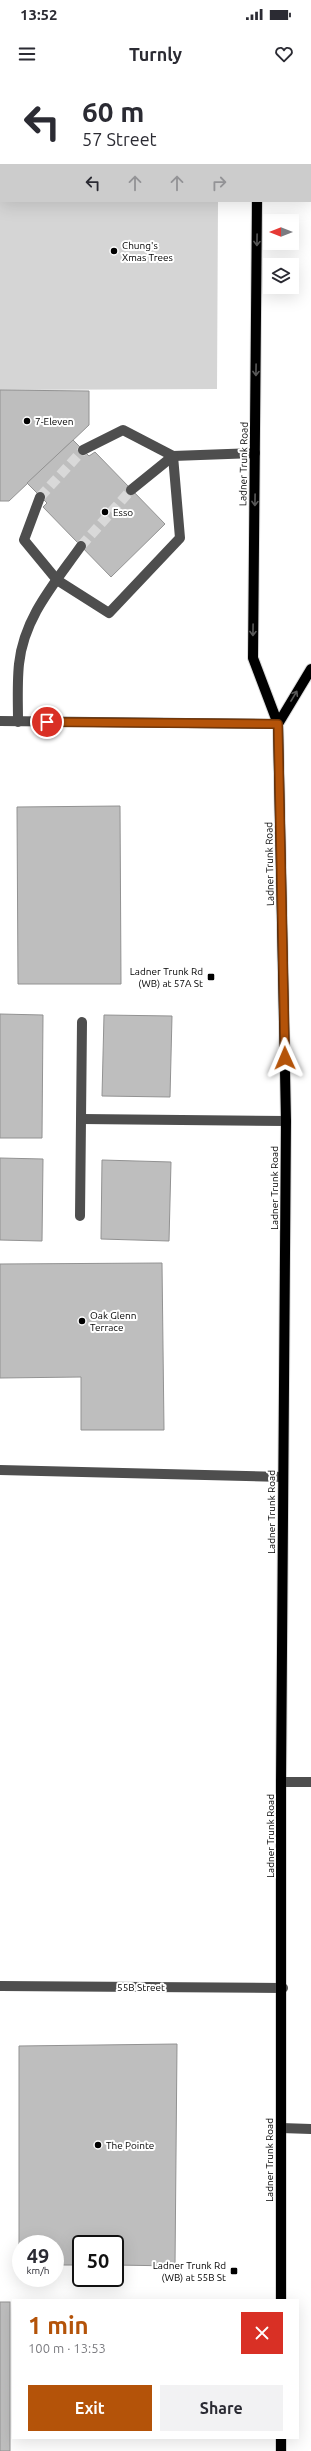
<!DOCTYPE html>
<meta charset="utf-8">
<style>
:root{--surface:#fff;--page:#f2f2f3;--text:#2b2b33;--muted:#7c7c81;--accent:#b45309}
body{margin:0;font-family:Ubuntu,sans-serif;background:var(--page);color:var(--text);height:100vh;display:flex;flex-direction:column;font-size:15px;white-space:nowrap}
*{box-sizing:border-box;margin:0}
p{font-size:13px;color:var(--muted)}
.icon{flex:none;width:22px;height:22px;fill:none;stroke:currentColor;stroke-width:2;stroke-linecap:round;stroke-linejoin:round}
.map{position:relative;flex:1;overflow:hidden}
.sheet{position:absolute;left:12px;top:2219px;width:287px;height:140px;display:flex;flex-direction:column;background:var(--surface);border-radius:0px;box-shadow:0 4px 16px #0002}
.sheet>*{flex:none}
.guide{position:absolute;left:0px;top:0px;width:311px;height:122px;box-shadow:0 4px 16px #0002;background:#fff;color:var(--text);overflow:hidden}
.needle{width:26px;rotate:270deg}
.fabs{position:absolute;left:263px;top:134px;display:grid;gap:8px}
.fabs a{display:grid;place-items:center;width:36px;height:36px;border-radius:0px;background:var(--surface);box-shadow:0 4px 16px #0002;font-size:20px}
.speed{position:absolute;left:12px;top:2155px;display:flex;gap:8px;font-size:20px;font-weight:700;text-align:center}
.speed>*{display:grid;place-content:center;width:52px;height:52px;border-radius:50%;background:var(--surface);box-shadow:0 4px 16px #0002;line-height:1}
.speed small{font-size:10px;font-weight:400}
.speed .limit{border:2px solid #111;border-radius:6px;background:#fff;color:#111}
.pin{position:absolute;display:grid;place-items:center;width:34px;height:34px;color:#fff;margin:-17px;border:2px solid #fff;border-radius:50%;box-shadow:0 1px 4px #0007}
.me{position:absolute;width:44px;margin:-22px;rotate:359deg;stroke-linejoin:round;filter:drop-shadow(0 0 3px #0008)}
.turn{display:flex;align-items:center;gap:14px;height:84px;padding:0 16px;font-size:18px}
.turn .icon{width:52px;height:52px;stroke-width:2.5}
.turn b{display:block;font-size:28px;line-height:34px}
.lanes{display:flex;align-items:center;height:38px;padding:0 16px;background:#0003;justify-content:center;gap:20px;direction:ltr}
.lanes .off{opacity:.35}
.round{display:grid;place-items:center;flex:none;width:42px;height:42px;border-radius:0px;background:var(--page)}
.headline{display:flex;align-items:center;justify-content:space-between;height:68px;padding:0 16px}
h1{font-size:24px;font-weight:700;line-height:30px;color:var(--accent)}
.primary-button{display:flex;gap:8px;margin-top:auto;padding:8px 16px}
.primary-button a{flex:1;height:46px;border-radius:0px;background:var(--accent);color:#fff;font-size:16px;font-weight:700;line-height:46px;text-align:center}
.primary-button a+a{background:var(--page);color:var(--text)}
.status{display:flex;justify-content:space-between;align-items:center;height:28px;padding:0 20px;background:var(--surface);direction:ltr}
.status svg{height:11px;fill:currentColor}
header{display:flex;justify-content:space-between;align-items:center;height:52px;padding:0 16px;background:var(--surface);font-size:18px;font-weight:700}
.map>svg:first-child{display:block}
</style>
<div class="status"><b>13:52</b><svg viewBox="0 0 49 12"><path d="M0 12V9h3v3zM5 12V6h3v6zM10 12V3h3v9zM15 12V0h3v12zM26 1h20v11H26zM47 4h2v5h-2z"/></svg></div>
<header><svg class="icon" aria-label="menu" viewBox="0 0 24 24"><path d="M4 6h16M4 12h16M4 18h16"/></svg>Turnly<svg class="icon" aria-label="heart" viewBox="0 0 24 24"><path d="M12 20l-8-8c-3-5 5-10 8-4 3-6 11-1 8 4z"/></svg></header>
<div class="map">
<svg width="311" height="2371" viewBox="0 0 311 2371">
<rect width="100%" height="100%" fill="#fff"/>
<!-- green -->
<polygon fill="#d5d5d5" points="0,54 1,121 218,121 217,309 0,310"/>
<!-- building -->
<g fill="#bebebe" stroke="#929292">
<polygon points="0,310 89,311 89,345 9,421 0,421"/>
<polygon points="73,360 89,376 95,372 165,444 111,497 43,427 47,423 27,403"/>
<polygon points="120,726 121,904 18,904 17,727"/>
<polygon points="0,934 43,935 42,1058 0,1058"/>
<polygon points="104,935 172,936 170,1017 102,1016"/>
<polygon points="0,1078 43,1079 42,1161 0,1160"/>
<polygon points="102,1080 171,1082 169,1161 101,1159"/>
<polygon points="162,1183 164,1350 81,1350 81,1297 0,1298 0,1184"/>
<polygon points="177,1964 175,2186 115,2185 115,2164 81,2164 81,2185 55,2185 55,2164 21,2164 21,2184 19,2184 19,1966"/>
<rect x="0" y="2222" width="10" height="149"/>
</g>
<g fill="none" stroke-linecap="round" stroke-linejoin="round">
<!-- minor-tunnel -->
<g stroke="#d9d9d9" stroke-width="10" stroke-dasharray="10 5" stroke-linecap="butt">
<polyline points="40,417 83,370"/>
<polyline points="81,466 131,410"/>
</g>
<defs>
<g id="major">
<polyline points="258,1 258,0"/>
<polyline points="257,121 253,578 278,644 286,1041 281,1702 281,2220"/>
<polyline points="278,644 311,589"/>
<polyline points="281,2371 281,2358"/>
</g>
</defs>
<!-- major casing -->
<use href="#major" stroke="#dbdbdb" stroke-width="12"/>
<!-- minor -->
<g stroke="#4e4e4e" stroke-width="10">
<polyline points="131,410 173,376 255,373"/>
<polyline points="40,417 24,460 57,500 109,533 180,458 173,376 123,350 83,370"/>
<polyline points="0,641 278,644"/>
<path d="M 18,642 C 18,623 17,603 19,584 C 24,537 55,503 81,466"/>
<polyline points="82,1039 286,1041"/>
<polyline points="80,1136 82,942"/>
<polyline points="0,1390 283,1397"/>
<polyline points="281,1702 311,1702"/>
<polyline points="0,1906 283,1908"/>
<polyline points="281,2048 311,2049"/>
</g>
<!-- major -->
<use href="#major" stroke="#000" stroke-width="10"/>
</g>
<!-- one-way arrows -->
<defs><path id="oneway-shaft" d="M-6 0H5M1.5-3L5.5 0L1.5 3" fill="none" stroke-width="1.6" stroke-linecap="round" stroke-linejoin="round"/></defs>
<g stroke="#595959">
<use href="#oneway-shaft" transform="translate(257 160) rotate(91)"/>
<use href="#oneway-shaft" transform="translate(256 290) rotate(91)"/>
<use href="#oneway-shaft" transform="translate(255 420) rotate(91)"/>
<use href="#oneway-shaft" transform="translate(253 550) rotate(91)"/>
<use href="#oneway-shaft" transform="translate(294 616) rotate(-59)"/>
</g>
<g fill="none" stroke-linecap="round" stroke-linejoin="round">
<defs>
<polyline id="route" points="47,642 278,644 285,978"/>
</defs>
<!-- route casing -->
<use href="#route" stroke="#753606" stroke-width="10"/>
<!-- route -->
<use href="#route" stroke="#b45309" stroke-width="7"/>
</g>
<!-- markers -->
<g fill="#000" stroke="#fff" stroke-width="1.5">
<circle cx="114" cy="171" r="4"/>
<circle cx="27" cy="341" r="4"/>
<circle cx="105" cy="432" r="4"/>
<rect x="207" y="893" width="8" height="8" rx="2"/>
<circle cx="82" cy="1241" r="4"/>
<circle cx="98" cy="2065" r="4"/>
<rect x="230" y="2187" width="8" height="8" rx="2"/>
</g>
<g text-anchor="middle" stroke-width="4" stroke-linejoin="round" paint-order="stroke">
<!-- poi labels -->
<g font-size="10" fill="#000" stroke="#fff" text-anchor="start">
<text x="122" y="169">Chung's<tspan x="122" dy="12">Xmas Trees</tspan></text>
<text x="35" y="345">7-Eleven</text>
<text x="113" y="436">Esso</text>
<text x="203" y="895" text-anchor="end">Ladner Trunk Rd<tspan x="203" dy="12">(WB) at 57A St</tspan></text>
<text x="90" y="1239">Oak Glenn<tspan x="90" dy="12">Terrace</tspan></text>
<text x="106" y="2069">The Pointe</text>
<text x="226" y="2189" text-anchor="end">Ladner Trunk Rd<tspan x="226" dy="12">(WB) at 55B St</tspan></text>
</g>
<!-- street labels -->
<g font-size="10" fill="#000" stroke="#fff">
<text transform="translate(243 384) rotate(-89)" y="4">Ladner Trunk Road</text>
<text transform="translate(269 784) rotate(-91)" y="4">Ladner Trunk Road</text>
<text transform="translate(274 1108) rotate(-90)" y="4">Ladner Trunk Road</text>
<text transform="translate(271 1432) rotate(-90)" y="4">Ladner Trunk Road</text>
<text transform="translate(270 1756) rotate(-90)" y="4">Ladner Trunk Road</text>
<text x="141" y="1911">55B Street</text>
<text transform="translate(269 2080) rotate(-90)" y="4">Ladner Trunk Road</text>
</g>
</g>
</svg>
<div class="fabs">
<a><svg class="needle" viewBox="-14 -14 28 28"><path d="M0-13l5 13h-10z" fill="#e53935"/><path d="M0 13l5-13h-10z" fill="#7c7c81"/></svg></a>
<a><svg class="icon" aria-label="layers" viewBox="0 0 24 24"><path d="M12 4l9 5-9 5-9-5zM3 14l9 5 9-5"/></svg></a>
</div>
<div class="speed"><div>49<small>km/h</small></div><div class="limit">50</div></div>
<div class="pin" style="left:47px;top:642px;background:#d93025"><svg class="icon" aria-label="arrive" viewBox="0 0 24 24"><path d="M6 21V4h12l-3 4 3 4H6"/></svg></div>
<svg class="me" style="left:285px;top:978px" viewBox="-20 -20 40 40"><path d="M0-17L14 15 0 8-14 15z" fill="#b45309" stroke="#fff" stroke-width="4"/></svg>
<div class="guide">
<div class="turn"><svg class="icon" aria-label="left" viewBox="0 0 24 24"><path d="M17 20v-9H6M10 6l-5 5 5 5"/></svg><div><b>60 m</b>57 Street</div></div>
<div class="lanes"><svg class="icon" aria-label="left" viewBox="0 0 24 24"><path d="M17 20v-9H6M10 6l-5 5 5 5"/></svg><svg class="icon off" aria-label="ahead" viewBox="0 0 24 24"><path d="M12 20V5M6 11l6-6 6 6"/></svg><svg class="icon off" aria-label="ahead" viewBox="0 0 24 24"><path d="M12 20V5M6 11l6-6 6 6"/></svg><svg class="icon off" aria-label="right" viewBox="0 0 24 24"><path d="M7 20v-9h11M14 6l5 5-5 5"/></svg></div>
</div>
<section class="sheet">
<div class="headline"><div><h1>1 min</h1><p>100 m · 13:53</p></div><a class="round" style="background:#d93025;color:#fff"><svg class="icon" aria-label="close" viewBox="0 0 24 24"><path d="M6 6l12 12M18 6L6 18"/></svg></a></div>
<div class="primary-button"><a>Exit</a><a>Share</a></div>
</section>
</div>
